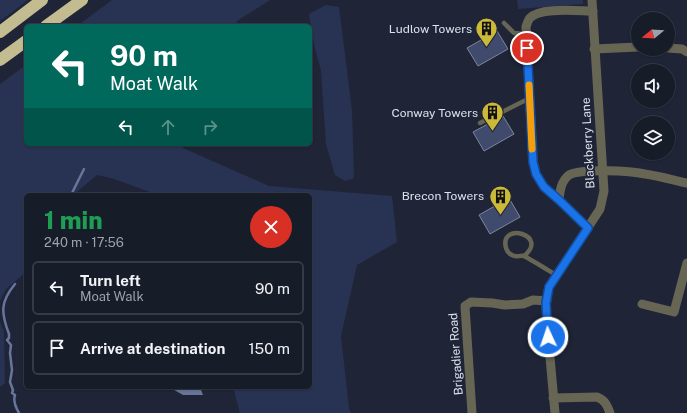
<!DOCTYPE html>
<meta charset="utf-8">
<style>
:root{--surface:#171c29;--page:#242935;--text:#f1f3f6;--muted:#9ea1a8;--line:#363a46}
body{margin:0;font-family:"Public Sans",sans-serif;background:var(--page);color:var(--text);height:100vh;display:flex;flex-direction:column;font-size:15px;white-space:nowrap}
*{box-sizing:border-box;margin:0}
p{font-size:13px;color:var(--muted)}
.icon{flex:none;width:22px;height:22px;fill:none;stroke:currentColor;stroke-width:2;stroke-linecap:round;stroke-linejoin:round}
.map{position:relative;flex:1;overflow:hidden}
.drawer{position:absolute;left:24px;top:193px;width:288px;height:196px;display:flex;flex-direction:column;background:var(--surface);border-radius:6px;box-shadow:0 1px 3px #0004,0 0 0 1px var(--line)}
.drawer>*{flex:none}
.guide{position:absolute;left:24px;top:24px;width:288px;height:122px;border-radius:6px;box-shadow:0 1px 3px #0004,0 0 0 1px var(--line);background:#00695c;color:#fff;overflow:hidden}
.needle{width:26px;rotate:252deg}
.fabs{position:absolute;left:631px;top:12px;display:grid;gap:8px}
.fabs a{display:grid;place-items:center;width:44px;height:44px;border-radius:50%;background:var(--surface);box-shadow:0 1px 3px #0004,0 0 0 1px var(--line);font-size:20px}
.pin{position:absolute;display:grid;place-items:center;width:34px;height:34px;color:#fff;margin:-17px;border:2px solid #fff;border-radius:50%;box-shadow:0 1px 4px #0007}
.me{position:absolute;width:44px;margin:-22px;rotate:357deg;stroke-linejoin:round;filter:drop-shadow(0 0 3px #0008)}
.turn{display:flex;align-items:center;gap:14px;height:84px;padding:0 20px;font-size:18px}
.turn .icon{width:52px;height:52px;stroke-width:2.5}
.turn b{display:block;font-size:28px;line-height:34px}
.lanes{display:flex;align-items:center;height:38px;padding:0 20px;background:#0003;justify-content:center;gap:20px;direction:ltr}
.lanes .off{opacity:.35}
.round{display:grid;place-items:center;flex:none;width:42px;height:42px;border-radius:21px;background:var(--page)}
.overview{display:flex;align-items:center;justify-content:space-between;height:68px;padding:0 20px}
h1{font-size:24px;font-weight:800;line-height:30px;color:#1e9e55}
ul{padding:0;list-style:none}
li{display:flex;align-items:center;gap:12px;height:54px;margin:0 8px 6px;padding:0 12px;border:2px solid var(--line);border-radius:6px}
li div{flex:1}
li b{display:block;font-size:15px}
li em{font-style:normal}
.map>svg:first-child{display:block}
</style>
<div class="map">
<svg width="687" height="413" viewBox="0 0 687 413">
<rect width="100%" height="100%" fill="#1f2537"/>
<!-- green -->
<g fill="#283253">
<polygon points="0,0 28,0 0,21"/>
<polygon points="112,0 270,0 237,21 235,26 77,26"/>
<polygon points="517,0 583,0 583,4 518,9"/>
<polygon points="326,5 339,7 352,111 354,178 345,181 335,175 326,144 321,71 314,44 309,14"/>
<polygon points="26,65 26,144 184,144 183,148 269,186 392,196 397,242 357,265 341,336 349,409 351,413 240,413 233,387 310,387 310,195 158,195 114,179 97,175 73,195 26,195 26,272 6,289 0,301 0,84"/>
<polygon points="0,322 4,331 5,383 0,387"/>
</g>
<!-- water -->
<polygon fill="#68759b" points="169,387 200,387 203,395 183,395"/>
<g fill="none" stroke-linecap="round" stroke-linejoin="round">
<!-- stream -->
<g stroke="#68759b" stroke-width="2.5">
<polyline points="71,195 84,169"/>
<polyline points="25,276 26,276"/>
<path d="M 15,284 C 0,302 1,313 9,334 L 9,338 L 7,340 L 11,345 L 10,353 L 12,370 L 10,382 L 13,390 L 12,393 L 15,395 C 13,401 16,408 19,413"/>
</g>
</g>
<!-- building -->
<g fill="#3f4a6d" stroke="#7e869b">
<polygon points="497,31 508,49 478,66 467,48"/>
<polygon points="503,116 514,134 484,151 473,132"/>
<polygon points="509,198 520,217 490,234 479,215"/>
</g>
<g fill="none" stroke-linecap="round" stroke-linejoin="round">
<!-- lane -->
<g stroke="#676553" stroke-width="4.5">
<polyline points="504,23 514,33 526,34"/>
<polyline points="480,123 530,98"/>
<path d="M 524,256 C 550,235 499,221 506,248 C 507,251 509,254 512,255 C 516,258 519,255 524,256 C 527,257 551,272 556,275"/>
</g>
<!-- street -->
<g stroke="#676553" stroke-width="9">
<polyline points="668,48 682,49 687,52"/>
<polyline points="594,49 638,47"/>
<path d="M 559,200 C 560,191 561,181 569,175 C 581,168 631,171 645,174 C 659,176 673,180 687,183"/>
<path d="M 588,228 L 559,200 L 544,187 L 536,174 L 533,162 L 526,27 C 527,24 528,20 530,18 C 540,7 578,11 593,11"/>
<polyline points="642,304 674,312 687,263"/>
<path d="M 553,398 L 597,397 C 605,400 607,405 610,413"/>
<polyline points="472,413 465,306 471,302 492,303 505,305 523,304 533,300 547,301"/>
<polyline points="555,413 547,324 546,303 549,287 600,209 604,191 592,0"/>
</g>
<!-- highway -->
<g stroke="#c3bc90" stroke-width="12">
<polyline points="46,26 82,0"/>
<polyline points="0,32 42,0"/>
<polyline points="0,60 26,41"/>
</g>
</g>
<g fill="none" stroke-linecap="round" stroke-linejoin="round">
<defs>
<polyline id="route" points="527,48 533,162 536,174 544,187 559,200 588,228 549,287 546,303 548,337"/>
</defs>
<!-- route casing -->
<use href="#route" stroke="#114b97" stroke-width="10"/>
<!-- route -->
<use href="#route" stroke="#1a73e8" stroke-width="7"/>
<!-- slow -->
<polyline stroke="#f59e0b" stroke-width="7" points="529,85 532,149"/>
</g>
<!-- icons -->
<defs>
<symbol id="building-pin" viewBox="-11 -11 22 30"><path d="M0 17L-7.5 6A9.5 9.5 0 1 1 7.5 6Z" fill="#ccb938" stroke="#1f2537"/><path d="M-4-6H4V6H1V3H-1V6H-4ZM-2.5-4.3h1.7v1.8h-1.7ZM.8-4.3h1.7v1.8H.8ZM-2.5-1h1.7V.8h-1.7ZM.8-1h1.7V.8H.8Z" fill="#111"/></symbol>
</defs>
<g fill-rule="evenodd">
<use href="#building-pin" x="474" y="16" width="25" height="34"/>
<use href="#building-pin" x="480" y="100" width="25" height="34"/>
<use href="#building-pin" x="488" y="184" width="25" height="34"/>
</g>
<g text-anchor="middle" stroke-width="3.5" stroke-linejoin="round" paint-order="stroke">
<!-- poi labels -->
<g font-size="12" fill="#dde1ed" stroke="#1f2537" text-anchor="end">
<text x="472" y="33">Ludlow Towers</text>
<text x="478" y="117">Conway Towers</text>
<text x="484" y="200">Brecon Towers</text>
</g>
<!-- street labels -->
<g font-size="12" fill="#dde1ed" stroke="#1f2537">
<text transform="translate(588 143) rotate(-93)" y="4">Blackberry Lane</text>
<text transform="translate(456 354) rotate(-94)" y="4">Brigadier Road</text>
</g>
</g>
</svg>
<div class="fabs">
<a><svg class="needle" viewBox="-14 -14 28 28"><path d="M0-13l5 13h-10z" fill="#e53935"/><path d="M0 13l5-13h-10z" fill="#9ea1a8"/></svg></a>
<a><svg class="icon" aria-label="sound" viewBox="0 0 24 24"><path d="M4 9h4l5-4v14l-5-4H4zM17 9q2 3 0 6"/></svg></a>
<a><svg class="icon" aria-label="layers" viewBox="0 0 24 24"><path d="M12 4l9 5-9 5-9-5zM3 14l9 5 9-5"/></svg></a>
</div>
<div class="pin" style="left:527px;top:48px;background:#d93025"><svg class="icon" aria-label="arrive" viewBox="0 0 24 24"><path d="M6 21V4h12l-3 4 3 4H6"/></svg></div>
<svg class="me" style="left:548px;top:337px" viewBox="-20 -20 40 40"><circle r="17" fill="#1a73e8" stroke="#fff" stroke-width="3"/><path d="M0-11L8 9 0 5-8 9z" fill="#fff"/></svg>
<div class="guide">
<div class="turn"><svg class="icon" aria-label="left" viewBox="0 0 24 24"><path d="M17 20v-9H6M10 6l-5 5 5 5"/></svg><div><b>90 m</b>Moat Walk</div></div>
<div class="lanes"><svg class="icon" aria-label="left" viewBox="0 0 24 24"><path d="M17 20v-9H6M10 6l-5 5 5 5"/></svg><svg class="icon off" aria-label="ahead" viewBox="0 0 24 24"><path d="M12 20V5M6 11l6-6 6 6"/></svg><svg class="icon off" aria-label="right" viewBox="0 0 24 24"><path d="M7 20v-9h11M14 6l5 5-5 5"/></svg></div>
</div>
<section class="drawer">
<div class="overview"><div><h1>1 min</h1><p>240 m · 17:56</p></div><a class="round" style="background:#d93025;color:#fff"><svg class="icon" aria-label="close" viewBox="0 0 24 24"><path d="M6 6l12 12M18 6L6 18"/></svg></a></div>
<ul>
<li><svg class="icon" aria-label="left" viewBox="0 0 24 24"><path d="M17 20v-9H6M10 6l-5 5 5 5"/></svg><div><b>Turn left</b><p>Moat Walk</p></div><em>90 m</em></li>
<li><svg class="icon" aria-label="arrive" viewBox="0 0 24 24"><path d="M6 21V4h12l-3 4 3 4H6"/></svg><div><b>Arrive at destination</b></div><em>150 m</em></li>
</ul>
</section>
</div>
